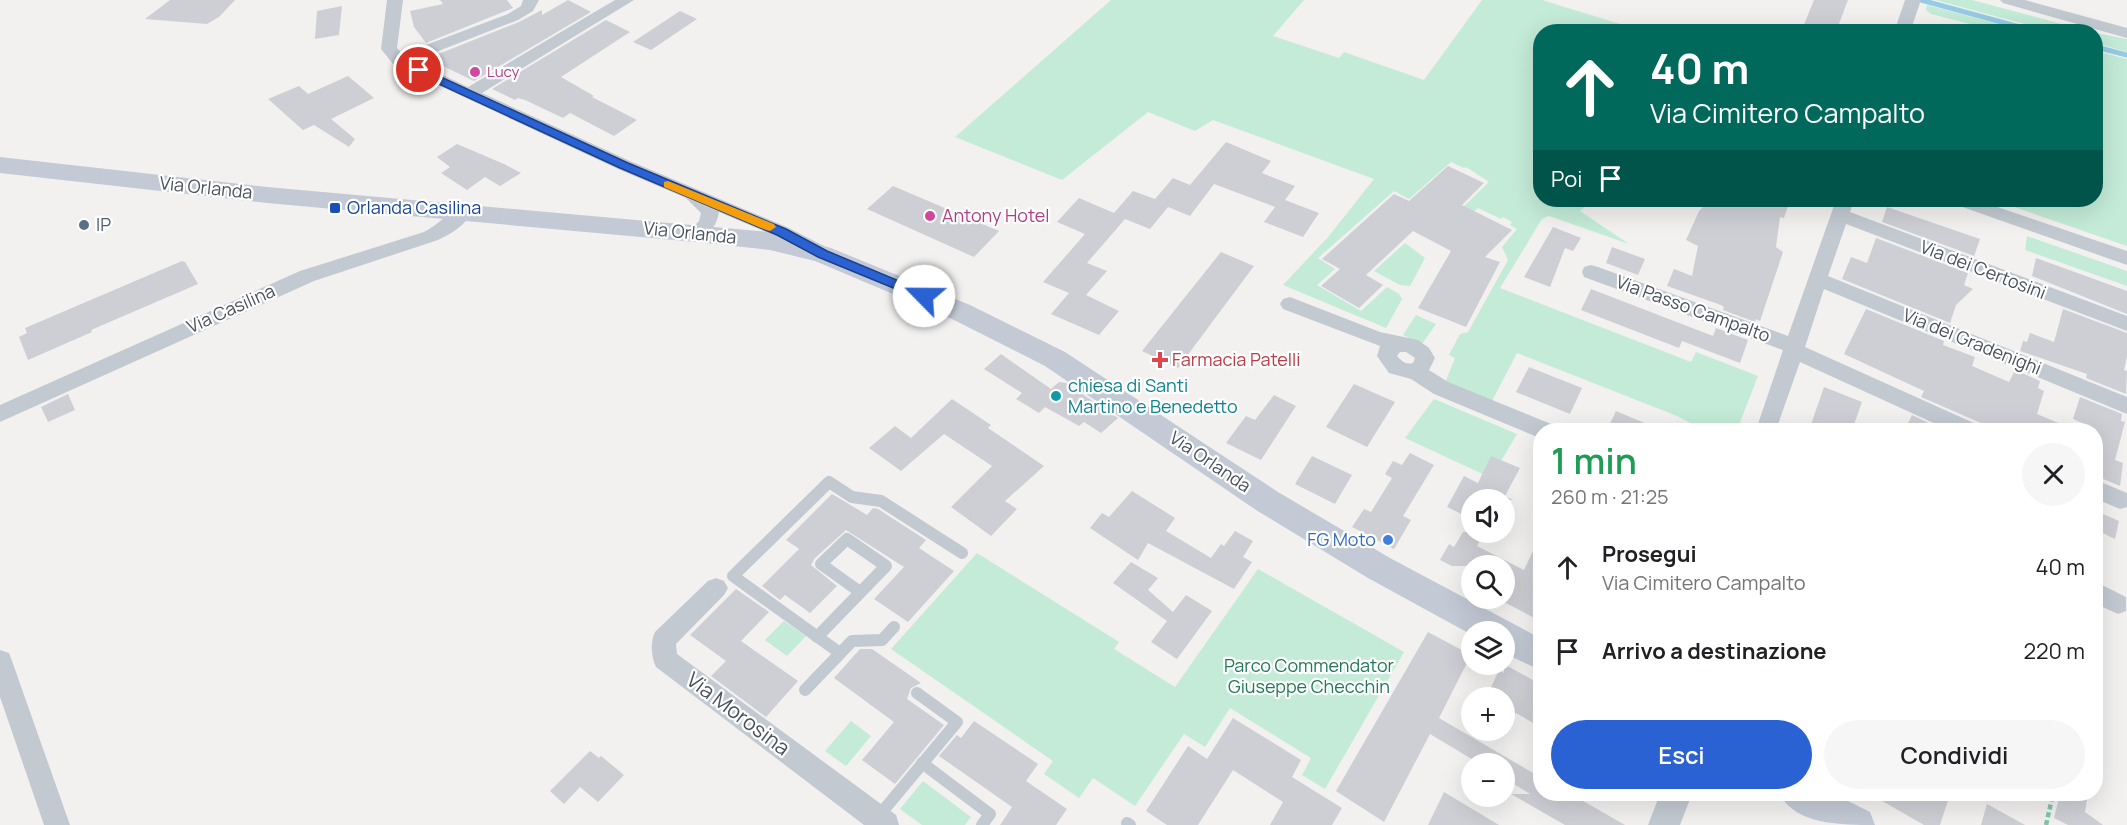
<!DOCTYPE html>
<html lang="it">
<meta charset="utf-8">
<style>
:root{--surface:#fff;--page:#f6f6f6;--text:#202124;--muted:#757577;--accent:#2a62d3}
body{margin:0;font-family:Manrope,sans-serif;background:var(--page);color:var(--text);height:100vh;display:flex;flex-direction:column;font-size:22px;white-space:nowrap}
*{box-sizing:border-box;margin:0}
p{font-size:20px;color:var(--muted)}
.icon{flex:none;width:33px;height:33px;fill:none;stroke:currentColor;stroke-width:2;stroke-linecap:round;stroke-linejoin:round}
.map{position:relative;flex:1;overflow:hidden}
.side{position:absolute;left:1533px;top:423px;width:570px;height:378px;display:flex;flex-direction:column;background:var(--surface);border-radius:24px;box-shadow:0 6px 24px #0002}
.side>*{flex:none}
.guide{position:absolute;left:1533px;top:24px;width:570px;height:183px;border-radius:24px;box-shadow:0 6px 24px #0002;background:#00695c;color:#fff;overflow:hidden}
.controls{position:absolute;left:1461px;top:489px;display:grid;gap:12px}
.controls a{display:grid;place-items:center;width:54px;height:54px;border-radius:50%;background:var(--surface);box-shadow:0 6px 24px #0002;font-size:30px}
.pin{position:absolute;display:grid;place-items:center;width:51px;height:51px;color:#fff;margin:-26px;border:3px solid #fff;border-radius:50%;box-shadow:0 2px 6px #0007}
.me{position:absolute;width:66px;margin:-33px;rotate:293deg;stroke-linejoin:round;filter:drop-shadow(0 0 4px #0008)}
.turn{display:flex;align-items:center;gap:21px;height:126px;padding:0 18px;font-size:27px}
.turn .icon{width:78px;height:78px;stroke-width:2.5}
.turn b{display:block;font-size:42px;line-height:51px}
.then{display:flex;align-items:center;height:57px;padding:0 18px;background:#0003;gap:12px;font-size:22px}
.round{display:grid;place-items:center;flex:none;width:63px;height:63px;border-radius:32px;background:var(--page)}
.head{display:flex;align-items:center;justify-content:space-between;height:102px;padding:0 18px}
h1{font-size:36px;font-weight:600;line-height:45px;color:#1e9e55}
.primary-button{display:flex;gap:12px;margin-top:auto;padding:12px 18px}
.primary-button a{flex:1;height:69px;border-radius:36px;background:var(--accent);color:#fff;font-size:24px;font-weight:600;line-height:69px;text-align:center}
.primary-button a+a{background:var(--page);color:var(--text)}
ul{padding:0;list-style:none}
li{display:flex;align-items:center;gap:18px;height:84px;padding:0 18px}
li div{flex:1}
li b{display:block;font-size:22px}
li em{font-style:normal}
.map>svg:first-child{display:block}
</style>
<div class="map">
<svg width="2127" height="825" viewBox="0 0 2127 825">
<rect width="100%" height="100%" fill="#f2f1f0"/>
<!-- green -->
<g fill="#c3ebd7">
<polygon points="1111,0 1304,0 1273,36 1339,58 1344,52 1424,80 1482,0 1542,0 1643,31 1540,32 1540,200 1593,200 1580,211 1629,244 1549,216 1542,219 1500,288 1691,362 1696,352 1758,376 1737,430 1704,430 1677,416 1517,353 1492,401 1445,383 1455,358 1449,355 1460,334 1468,332 1508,260 1502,247 1517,229 1510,225 1512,222 1503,217 1501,219 1478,208 1459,225 1458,212 1489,182 1466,167 1464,168 1451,162 1409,199 1394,191 1318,258 1335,269 1317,285 1361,311 1387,287 1399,294 1402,299 1386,328 1283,285 1329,236 1374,179 1213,120 1195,131 1148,112 1062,180 955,137"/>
<polygon points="1935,0 1972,0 2088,31 2051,31"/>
<polygon points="1927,5 2024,31 1997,31 1931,14 1926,10"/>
<polygon points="2096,33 2127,39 2127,52 2096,43"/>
<polygon points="2096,51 2127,59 2127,246 1994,200 2096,200"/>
<polygon points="2027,236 2127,271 2127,286 2025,250"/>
<polygon points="1405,243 1425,258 1410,286 1400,285 1374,271"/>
<polygon points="1416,315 1436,324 1422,344 1403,335"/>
<polygon points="1434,399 1517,434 1491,478 1405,438"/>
<polygon points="977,553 1119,642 1114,649 1175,687 1258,569 1404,652 1325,789 1302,775 1311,758 1230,708 1205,747 1184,734 1135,806 1093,778 1079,798 1044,774 1053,761 891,649"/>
<polygon points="784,621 806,636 787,656 765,640"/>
<polygon points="851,721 871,736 846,766 825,751"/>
<polygon points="923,781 971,817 965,825 922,825 900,809"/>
</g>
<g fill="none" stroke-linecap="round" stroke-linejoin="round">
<!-- stream -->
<g stroke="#95cbe4" stroke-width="5">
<polyline points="1921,0 2038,32"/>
<polyline points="2096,47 2127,55"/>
</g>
</g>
<!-- building -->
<g fill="#cecfd4">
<polygon points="170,0 235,0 219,17 207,24 145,19"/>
<polygon points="440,0 507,0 513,8 426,43 414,27 410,11 443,4"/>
<polygon points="568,0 591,12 474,81 447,68 431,57 519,22 542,10 542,15"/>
<polygon points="1814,0 1848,0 1836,32 1801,32"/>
<polygon points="342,6 339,35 315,39 317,11"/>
<polygon points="680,11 697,19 651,50 633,42"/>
<polygon points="606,20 630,32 561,77 594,96 592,97 637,120 614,136 570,113 563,118 525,100 518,98 515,100 492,89"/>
<polygon points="348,76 374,98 331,119 355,139 349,147 314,125 303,130 268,99 299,86 308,94"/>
<polygon points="1226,142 1271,161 1262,173 1295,186 1285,200 1319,213 1303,237 1264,222 1275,207 1214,184 1190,216 1168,207 1150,229 1125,219 1087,263 1107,271 1086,295 1119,311 1099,335 1051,314 1069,293 1043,282 1085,234 1057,222 1079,198 1114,213 1133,191 1155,199 1173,178 1190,185"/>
<polygon points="457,144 504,164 521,173 500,186 485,177 467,190 441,173 450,167 437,157"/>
<polygon points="1448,166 1484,183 1462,205 1512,230 1485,257 1500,262 1466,327 1418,308 1451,251 1413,231 1366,275 1383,285 1359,308 1321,286 1340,269 1322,259 1394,194 1409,201"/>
<polygon points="893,186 999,231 974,257 867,209"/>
<polygon points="1710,200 1790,200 1784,218 1780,217 1776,247 1783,252 1760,321 1756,319 1755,322 1723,310 1724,307 1721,305 1667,286 1674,269 1692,276 1698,246 1686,240 1699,211"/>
<polygon points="1887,207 1980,239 1974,256 1882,222"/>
<polygon points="1553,227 1581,238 1573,251 1565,248 1550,287 1524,277"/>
<polygon points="1876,238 1968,273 1964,285 1973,289 1956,305 1950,323 1842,279 1851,257 1867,263"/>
<polygon points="1612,247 1645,259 1638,275 1606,263"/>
<polygon points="1221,252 1254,266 1178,368 1142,351"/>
<polygon points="2036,258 2127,291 2127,314 2032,276"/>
<polygon points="182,261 185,262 198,284 91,330 92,332 28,360 19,337 27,333 25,328"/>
<polygon points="1591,289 1713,336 1716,328 1748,340 1740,363 1682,341 1679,348 1581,310"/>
<polygon points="1866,309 1944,341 1943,345 1975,357 1972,366 2009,382 2015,370 2040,381 2038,388 2044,391 2037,414 2075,430 1997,430 1921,397 1924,391 1844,354"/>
<polygon points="2063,309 2127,333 2127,356 2124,370 2127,371 2126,394 2086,378 2087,374 2020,351 2023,341 2027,342 2030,333 2054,342"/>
<polygon points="1001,354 1051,389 1059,382 1066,383 1118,418 1101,433 1084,422 1079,426 1045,407 1039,413 1016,399 1022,393 984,369"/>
<polygon points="1529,367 1582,388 1570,414 1516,392"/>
<polygon points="1354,384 1395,402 1367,447 1326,427"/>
<polygon points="1824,387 1862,402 1852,430 1809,430"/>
<polygon points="68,394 75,410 48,422 41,407"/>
<polygon points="1274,395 1296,406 1261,460 1226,443 1246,416 1255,420"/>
<polygon points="2080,397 2122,414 2121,421 2125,422 2115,460 2123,463 2120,486 2096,476 2096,429 2073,419"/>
<polygon points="952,399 991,425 988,428 1044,466 1005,501 1017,509 991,536 951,507 992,466 944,434 901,471 869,448 895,426 911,438"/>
<polygon points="1616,411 1661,430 1607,430"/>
<polygon points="1912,415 1937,427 1936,430 1905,430"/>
<polygon points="1410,453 1434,465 1403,516 1411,520 1394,549 1352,527 1364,509 1371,512 1392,478 1385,474 1393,461 1402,465"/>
<polygon points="1312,456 1352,475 1335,504 1295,484"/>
<polygon points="1491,456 1520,468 1505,496 1513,500 1472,500 1472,519 1447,507 1464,476 1478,483"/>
<polygon points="1132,491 1175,518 1166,531 1211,558 1221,544 1224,546 1235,531 1253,541 1243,557 1252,562 1234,589 1148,543 1138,560 1090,528 1102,513 1109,517"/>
<polygon points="832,494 867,515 873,508 878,509 926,540 919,548 954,571 908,622 874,599 904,567 846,530 815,558 811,565 837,586 810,613 785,595 780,600 762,586 799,549 786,540"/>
<polygon points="2096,511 2119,521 2115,539 2096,530"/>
<polygon points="1463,532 1484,532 1477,546 1524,570 1540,536 1540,621 1504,602 1504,566 1452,566 1440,560 1449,544 1454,547"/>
<polygon points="1131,562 1158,578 1148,590 1173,612 1186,595 1212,611 1177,659 1151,642 1167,621 1113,583"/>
<polygon points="736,589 769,612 741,641 798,681 766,717 711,676 726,661 690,635"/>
<polygon points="1428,632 1471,655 1439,718 1540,777 1540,794 1571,794 1625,825 1565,825 1511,794 1530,794 1504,778 1504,764 1480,764 1430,734 1384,822 1336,791"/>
<polygon points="860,649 872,649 921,683 911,688 907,699 944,725 895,784 862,760 894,722 834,678"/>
<polygon points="1504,664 1540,684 1540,727 1516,713 1504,733 1504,698 1486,698 1499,670 1504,673"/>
<polygon points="1233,718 1301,760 1292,777 1342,808 1332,825 1270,825 1283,802 1233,770 1198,825 1167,825 1146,811 1188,746 1207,759"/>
<polygon points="974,721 1038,764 1026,781 1067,809 1056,825 1000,825 1012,807 939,756 957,735 961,738"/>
<polygon points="590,751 599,758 601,756 624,775 598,802 580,787 564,804 550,791"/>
<polygon points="1444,792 1499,825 1428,825"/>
<polygon points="1870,794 1950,794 1940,825 1924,825"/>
<polygon points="2060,794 2088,794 2085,812 2103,825 2068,825 2054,818"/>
<polygon points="1987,804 2025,825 1981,825"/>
</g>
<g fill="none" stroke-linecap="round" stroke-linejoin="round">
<!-- path -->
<polyline stroke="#7ec6ab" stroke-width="4.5" stroke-dasharray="5 3" stroke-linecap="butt" points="2046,825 2053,794"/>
<!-- service -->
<g stroke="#c2c9d1" stroke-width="12">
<polyline points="817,637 886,566 847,539 821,564 860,592"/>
<polyline points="840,653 733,576 829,482 852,497 881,501 962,553"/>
<polyline points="805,690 852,641 882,640 894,627"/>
<polyline points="922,763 990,814 982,825"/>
<polyline points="877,818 957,722 917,693"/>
<polyline points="1127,823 1130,825"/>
</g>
<!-- minor -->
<g fill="#c2c9d1" fill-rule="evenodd">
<path d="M 387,0 L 403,0 L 397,48 L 402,54 L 508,14 L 521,6 L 523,0 L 539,0 L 533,11 L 518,20 L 413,61 L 468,87 L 615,0 L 634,0 L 482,93 L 630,161 L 789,228 L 824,246 L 826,251 L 824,256 L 817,257 L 810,256 L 775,236 L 719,212 C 717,226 709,235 696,239 L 689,237 L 687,233 L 699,221 L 701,213 L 686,198 L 618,169 L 393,64 L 381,49 Z"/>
<polygon points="1905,0 1921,0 1910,32 1894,32"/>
<polygon points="2000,0 2025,0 2127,28 2127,38 2003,3"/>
<polygon points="1836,200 1854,200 1850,212 2127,316 2127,331 1846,224 1828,276 2127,397 2127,414 1824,289 1805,347 1976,424 1979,430 1949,430 1800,362 1776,430 1756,430 1783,350 1584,277 1582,272 1584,267 1591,265 1598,267 1788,336"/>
<polygon points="1951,200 1977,200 2127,251 2127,265 1954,204"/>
<path d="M 464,206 L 470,208 L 473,212 C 465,225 451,234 438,240 L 314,281 L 0,422 L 0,405 L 300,271 L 424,232 C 438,225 452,209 464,206 Z"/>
<path d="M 1290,297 L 1380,332 L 1418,340 L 1429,348 L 1435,358 L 1429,370 L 1448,382 L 1551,424 L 1554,430 L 1540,430 L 1540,438 L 1535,436 L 1434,394 L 1411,379 L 1389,373 L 1377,356 L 1380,346 L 1283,309 L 1280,304 L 1283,299 ZM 1400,352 L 1406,352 L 1415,358 L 1413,363 C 1405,365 1402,361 1397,356 Z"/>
<polygon points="2096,480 2127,493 2127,507 2120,509 2096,499"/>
<path d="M 716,578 L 724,581 L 728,588 L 724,595 L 676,644 L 677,654 L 896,815 L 899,825 L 864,825 L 656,667 C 651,656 650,643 655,632 L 708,581 Z"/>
<polygon points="2096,582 2126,597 2126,611 2118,614 2096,604"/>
<polygon points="0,650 9,653 12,661 70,825 44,825 0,697"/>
</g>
<!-- tertiary -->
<polygon fill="#c2c9d1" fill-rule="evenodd" points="1660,794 1692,794 1680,825 1648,825"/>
<!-- secondary -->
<g fill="#c3cad5" fill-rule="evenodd">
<polygon points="0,157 267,187 770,232 831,248 970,305 1065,352 1278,492 1390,558 1540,638 1540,670 1504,653 1504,632 1472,632 1472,635 1368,578 1256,510 1045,366 952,319 815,261 770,250 696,242 267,203 0,173"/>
<path d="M 1780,794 L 1834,794 L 1870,812 L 1875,825 C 1842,825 1795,825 1780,794 Z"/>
</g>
</g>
<!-- route -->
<polygon fill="#2a62d3" stroke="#1b4089" stroke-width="1.5" points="419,67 628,163 786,229 827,251 928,293 930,296 928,299 920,299 818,257 777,235 620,168 415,73 413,70"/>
<!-- slow -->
<polygon fill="#f59e0b" points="668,181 774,224 776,227 770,231 766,230 664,187 664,182"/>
<!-- markers -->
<g fill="#d1479c" stroke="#fff" stroke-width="2">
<circle cx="475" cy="72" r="6"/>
<circle cx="930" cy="216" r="6"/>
</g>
<rect fill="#1a4fb4" stroke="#fff" stroke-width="2" x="329" y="202" width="12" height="12" rx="3"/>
<circle fill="#5c6f8a" stroke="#fff" stroke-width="2" cx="84" cy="225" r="6"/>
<path fill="#e0444e" stroke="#fff" stroke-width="2" d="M1157 351h6v6h6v6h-6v6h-6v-6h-6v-6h6z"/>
<circle fill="#0f9aa8" stroke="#fff" stroke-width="2" cx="1056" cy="396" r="6"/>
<circle fill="#3f7fe0" stroke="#fff" stroke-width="2" cx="1388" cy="540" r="6"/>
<g text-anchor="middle" stroke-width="4.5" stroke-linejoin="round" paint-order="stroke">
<!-- far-hotel labels -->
<g font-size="15" fill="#b23c85" stroke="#fff" text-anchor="start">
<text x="487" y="77">Lucy</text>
</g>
<!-- street labels -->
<g font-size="18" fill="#4a515c" stroke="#fff">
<text transform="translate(206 188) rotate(6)" y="6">Via Orlanda</text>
<text transform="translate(690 233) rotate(6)" y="6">Via Orlanda</text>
<text transform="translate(1983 270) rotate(21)" y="6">Via dei Certosini</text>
<text transform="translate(231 309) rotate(-24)" y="6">Via Casilina</text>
<text transform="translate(1693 309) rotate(20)" y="6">Via Passo Campalto</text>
<text transform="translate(1972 342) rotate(22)" y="6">Via dei Gradenighi</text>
<text transform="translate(1210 462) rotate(34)" y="6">Via Orlanda</text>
</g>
<!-- transit labels -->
<g font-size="18" fill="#164399" stroke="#fff" text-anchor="start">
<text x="347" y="214">Orlanda Casilina</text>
</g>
<!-- hotel labels -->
<g font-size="18" fill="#b23c85" stroke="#fff" text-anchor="start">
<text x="942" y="222">Antony Hotel</text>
</g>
<!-- service labels -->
<g font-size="18" fill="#4e5e75" stroke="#fff" text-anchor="start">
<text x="96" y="231">IP</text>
</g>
<!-- health labels -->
<g font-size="18" fill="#be3a42" stroke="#fff" text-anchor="start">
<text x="1172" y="366">Farmacia Patelli</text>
</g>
<!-- culture labels -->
<g font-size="18" fill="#0d838f" stroke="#fff" text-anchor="start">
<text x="1068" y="392">chiesa di Santi<tspan x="1068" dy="21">Martino e Benedetto</tspan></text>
</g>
<!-- shop labels -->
<g font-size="18" fill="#366cbe" stroke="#fff" text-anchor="end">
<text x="1376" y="546">FG Moto</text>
</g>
<!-- park labels -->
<g font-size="18" fill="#207855" stroke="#fff">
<text x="1309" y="672">Parco Commendator<tspan x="1309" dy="21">Giuseppe Checchin</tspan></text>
</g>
<!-- near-street labels -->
<g font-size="21" fill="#4a515c" stroke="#fff">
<text transform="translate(738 714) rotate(37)" y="7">Via Morosina</text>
</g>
</g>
</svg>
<div class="controls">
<a><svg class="icon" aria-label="sound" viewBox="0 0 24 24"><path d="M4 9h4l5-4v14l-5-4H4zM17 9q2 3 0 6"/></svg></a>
<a><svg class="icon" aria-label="search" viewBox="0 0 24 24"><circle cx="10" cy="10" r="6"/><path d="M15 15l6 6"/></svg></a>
<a><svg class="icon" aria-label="layers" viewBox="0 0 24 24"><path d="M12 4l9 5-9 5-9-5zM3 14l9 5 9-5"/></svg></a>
<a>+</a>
<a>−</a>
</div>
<div class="pin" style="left:419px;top:70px;background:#d93025"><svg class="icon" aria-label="arrive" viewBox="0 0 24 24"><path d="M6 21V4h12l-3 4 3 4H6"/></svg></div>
<svg class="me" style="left:924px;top:296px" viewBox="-20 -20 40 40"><circle r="19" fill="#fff"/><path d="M0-13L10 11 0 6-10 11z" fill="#2a62d3"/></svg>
<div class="guide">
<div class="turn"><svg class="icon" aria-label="ahead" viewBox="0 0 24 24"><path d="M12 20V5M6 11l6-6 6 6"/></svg><div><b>40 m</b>Via Cimitero Campalto</div></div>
<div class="then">Poi<svg class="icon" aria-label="arrive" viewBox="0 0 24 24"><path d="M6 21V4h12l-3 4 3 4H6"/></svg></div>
</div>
<section class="side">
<div class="head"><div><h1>1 min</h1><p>260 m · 21:25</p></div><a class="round"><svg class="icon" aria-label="close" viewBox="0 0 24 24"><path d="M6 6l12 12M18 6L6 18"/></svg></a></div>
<ul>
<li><svg class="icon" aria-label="ahead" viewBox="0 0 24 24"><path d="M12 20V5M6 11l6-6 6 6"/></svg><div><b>Prosegui</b><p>Via Cimitero Campalto</p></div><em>40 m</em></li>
<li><svg class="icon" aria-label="arrive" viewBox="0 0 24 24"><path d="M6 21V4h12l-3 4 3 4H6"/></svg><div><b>Arrivo a destinazione</b></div><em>220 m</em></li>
</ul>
<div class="primary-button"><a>Esci</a><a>Condividi</a></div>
</section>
</div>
